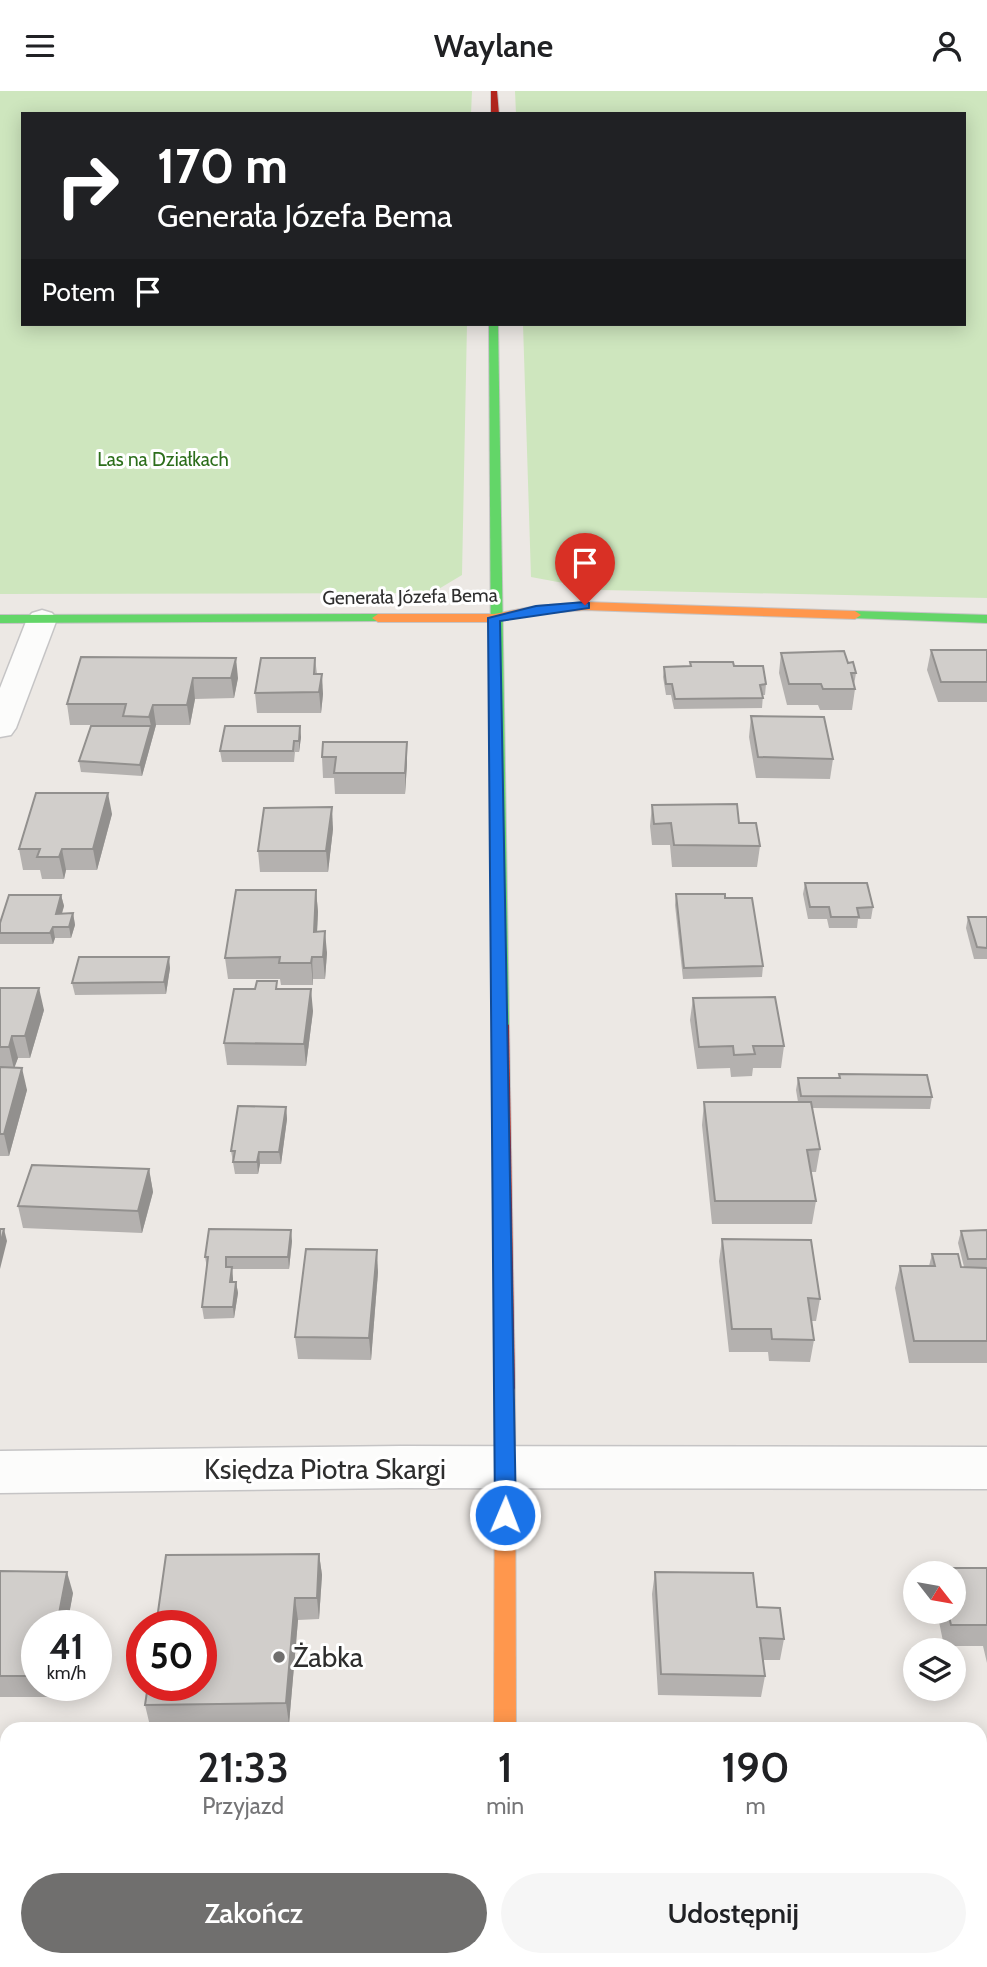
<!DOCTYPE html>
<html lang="pl">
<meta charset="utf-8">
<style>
:root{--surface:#fff;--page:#f6f6f6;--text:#202124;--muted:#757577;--accent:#706f6e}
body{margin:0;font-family:Cabin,sans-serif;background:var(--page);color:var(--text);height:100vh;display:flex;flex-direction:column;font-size:26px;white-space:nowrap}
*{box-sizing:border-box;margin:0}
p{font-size:23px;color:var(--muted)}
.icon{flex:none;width:38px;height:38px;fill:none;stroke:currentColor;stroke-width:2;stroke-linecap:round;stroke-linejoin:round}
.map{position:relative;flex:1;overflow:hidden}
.panel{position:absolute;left:0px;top:1631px;width:987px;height:245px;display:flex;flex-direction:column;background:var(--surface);border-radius:21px 21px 0 0;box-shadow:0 4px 18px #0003}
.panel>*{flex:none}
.banner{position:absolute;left:21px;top:21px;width:945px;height:214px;border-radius:0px;box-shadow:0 4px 18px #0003;background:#202124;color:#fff;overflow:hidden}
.needle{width:46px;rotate:121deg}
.buttons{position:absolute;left:903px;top:1470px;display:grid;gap:14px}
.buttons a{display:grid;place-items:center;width:63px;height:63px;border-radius:50%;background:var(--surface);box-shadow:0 4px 18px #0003;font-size:35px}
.speed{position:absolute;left:21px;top:1519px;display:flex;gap:14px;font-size:35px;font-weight:700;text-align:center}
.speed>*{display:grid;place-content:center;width:91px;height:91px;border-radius:50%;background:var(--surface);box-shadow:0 4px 18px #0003;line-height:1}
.speed small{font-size:18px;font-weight:400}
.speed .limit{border:10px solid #d22;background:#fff;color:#111}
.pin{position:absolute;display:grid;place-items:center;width:60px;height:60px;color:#fff;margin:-72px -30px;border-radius:50% 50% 50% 0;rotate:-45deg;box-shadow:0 0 7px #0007}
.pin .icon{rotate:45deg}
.me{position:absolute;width:77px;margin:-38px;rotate:1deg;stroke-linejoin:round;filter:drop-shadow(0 0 5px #0008)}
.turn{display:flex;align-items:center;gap:24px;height:147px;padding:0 21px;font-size:32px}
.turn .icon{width:91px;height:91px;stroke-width:2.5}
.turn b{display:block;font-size:49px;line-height:60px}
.then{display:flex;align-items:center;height:66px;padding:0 21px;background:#0003;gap:14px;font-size:26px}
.eta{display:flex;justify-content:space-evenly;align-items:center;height:119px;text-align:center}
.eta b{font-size:42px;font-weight:600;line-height:49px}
.action{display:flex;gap:14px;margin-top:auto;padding:14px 21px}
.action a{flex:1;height:80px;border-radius:42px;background:var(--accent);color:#fff;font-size:28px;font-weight:600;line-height:80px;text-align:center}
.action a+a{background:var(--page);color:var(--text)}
header{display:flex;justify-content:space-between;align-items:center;height:91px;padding:0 21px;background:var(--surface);font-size:32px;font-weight:600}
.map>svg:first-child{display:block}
</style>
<header><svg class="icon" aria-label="menu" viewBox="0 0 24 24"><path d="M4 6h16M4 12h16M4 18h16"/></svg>Waylane<svg class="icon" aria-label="person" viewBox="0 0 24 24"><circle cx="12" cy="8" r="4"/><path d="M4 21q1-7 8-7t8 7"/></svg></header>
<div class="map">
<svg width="987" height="1876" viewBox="0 0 987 1876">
<rect width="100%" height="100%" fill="#ece8e4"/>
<!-- green -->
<g fill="#cee6be">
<polygon points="0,0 472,0 471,23 23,23 23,233 467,233 462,484 432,502 0,503"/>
<polygon points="515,0 987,0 987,507 601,499 531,486 523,233 964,233 964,23 516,23"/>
</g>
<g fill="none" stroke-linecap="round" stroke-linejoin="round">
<defs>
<g id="street">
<polygon points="42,519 52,522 57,528 16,637 11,644 0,646 0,597 27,528 32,522"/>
<polygon points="401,1355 987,1356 987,1398 401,1397 0,1402 0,1360"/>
</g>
<g id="fast">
<polygon points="489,233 498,233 509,934 501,939 493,934"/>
<polygon points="855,520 987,524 987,532 851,527 849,524"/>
<polygon points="378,523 384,527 382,530 0,532 0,524"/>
</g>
<g id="slow">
<polygon points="585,511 855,520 861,524 855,528 585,519 536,523 494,531 378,531 372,527 378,523 494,523 536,515"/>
<polygon points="505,1289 512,1291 515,1297 516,1638 494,1638 495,1297 498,1291"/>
<rect x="496" y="1869" width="24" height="7"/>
</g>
<g id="jam">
<polygon points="491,0 497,0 499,23 491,23"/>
<polygon points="501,929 509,934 515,1297 512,1303 505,1305 498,1303 495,1297 493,934"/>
</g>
</defs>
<!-- street casing -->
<use href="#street" stroke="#c5c4c5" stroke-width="3"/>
<!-- fast casing -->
<use href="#fast" stroke="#c5c4c5" stroke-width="2"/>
<!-- slow casing -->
<use href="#slow" stroke="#c5c4c5" stroke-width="2"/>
<!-- jam casing -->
<use href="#jam" stroke="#c5c4c5" stroke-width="2"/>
<!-- street -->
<use href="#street" fill="#fcfcfb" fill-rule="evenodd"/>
<!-- fast -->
<use href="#fast" fill="#63d668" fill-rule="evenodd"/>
<!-- slow -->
<use href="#slow" fill="#ff974d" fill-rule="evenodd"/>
<!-- jam -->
<use href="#jam" fill="#b3261e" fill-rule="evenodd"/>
</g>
<!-- wall -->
<g fill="#b4b1af">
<polygon points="931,559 987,559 987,611 938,611 927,579"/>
<polygon points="781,562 848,572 856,582 854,594 855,598 852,619 820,619 818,614 787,614 779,582"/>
<polygon points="81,566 238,587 234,607 195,608 190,634 156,634 142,685 81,681 79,670 124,635 124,634 70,634 67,613"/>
<polygon points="315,567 317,583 323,603 321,622 257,622 255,602"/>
<polygon points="690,571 734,575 766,593 765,604 763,604 762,617 674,618 671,604 666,604 663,586 664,576 690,575"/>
<polygon points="751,625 833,668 830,688 756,687 749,646"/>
<polygon points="301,646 299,661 295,661 294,671 222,671 220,660"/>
<polygon points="323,651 407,672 405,703 335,703 334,687 323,687 322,666"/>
<polygon points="652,714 739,732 760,755 757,776 672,776 670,754 652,754 650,735"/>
<polygon points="112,723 97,779 66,779 64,788 42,788 40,779 23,779 19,758"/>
<polygon points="333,738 328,781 260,781 258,760"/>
<polygon points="805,792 873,816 871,828 858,828 857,837 829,837 827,828 808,828 803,803"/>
<polygon points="316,799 318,821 317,840 327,862 325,888 313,888 313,894 281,894 280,888 228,888 225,867"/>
<polygon points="676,803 725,807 763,875 762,886 683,888 675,814"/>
<polygon points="61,804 64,815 62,823 73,822 75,834 71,847 55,847 53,853 0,853 0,832"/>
<polygon points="968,826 987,826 987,868 974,868 966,837"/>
<polygon points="170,877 166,903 75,904 72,892"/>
<polygon points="0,897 44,919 30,967 18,967 14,976 27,999 9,1065 0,1065"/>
<polygon points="278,898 313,920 306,975 227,974 224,952"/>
<polygon points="693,907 784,955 781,977 753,977 752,985 731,986 730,977 697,978 690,929"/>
<polygon points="839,983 932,1006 930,1018 812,1017 820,1058 816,1081 811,1081 816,1110 812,1133 712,1133 702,1034 704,1011 798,1011 796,999 798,987 839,987"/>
<polygon points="286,1016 287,1028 281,1073 260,1073 258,1083 235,1083 231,1060"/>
<polygon points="149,1078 153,1101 142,1142 23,1137 18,1115"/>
<polygon points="987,1139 987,1272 909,1272 895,1197 900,1175 929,1175 932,1163 961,1176 964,1176 958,1152 961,1140"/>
<polygon points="722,1148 820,1208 816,1230 811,1230 814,1249 810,1271 769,1270 768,1261 729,1261 719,1170"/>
<polygon points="292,1150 289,1178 232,1178 233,1191 236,1191 238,1202 234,1227 204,1228 202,1216 207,1177 205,1166"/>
<polygon points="378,1181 371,1269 298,1268 295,1246"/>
<polygon points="319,1463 322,1484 319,1528 298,1529 289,1633 150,1635 145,1614"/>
<polygon points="939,1477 987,1477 987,1572 983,1555 944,1555 937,1521 954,1521 954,1482 937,1482"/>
<polygon points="0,1480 73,1502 67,1533 37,1535 37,1594 56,1594 53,1606 0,1606"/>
<polygon points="655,1481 757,1516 784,1548 780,1569 763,1569 765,1585 761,1606 658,1604 652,1503"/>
</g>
<!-- shaded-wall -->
<g fill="#92908e">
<polygon points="236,567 238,587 234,607 231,587"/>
<polygon points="322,583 323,603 321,622 319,601"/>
<polygon points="193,587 195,608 190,634 187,614"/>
<polygon points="153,614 156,634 142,685 140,674 151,635 149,626"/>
<polygon points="300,635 301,646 299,661 299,650"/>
<polygon points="407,651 407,672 405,703 405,682"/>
<polygon points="108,702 112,723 97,779 93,758"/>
<polygon points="332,716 333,738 328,781 326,760"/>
<polygon points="62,758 66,779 64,788 59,766"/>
<polygon points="316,799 318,821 316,862 314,841"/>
<polygon points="61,804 64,815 58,834 56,823"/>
<polygon points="73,822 75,834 71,847 69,836"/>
<polygon points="53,836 55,847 53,853 50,842"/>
<polygon points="325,840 327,862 325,888 323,866"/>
<polygon points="169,866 170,877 166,903 164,891"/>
<polygon points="312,866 313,888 313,894 311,872"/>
<polygon points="39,897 44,919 30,967 25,945"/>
<polygon points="311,898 313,920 306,975 304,953"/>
<polygon points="12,945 18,967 14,978 9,956"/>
<polygon points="22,977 27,999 9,1065 4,1043"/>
<polygon points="286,1016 287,1028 281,1073 279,1061"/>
<polygon points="259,1061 260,1073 258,1083 257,1071"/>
<polygon points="149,1078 153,1101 142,1142 138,1120"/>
<polygon points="4,1138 7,1150 0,1178 0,1154"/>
<polygon points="291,1139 292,1150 289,1178 288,1166"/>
<polygon points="377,1159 378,1181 371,1269 369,1247"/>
<polygon points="232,1176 233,1188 232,1203 230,1191"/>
<polygon points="236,1191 238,1202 234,1227 233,1216"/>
<polygon points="319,1463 322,1484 319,1528 317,1507"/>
<polygon points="67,1481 73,1502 67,1535 57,1533"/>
<polygon points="295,1507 298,1529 289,1633 286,1612"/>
<polygon points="49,1594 56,1594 53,1606"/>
<polygon points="201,1869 210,1869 208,1876 200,1876"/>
</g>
<!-- building -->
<g fill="#d1cecb" stroke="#92908e" stroke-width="2">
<polygon points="931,559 987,559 987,591 941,591"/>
<polygon points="844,560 848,572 853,571 856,582 851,582 855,598 823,598 821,593 789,593 781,562"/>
<polygon points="81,566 236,567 231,587 193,587 187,614 153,614 149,626 123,625 126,613 67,613"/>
<polygon points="261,567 315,567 314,583 322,583 319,601 255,602"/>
<polygon points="690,571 733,571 734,575 763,575 766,593 760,594 763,607 675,608 672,593 666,593 664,576 691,575"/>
<polygon points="751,625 824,626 833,668 758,666"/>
<polygon points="91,635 151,635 140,674 79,670"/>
<polygon points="225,635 300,635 299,650 294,650 293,660 220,660"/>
<polygon points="323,651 407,651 405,682 334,682 336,666 322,666"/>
<polygon points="36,702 108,702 93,758 62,758 59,766 37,766 40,758 19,758"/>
<polygon points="737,713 739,732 756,732 760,755 674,754 671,732 654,733 652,714"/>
<polygon points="332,716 326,760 258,760 264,717"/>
<polygon points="805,792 867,792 873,816 857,817 859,826 831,826 829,816 810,816"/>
<polygon points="236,799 316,799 314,841 325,840 323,866 312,866 311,872 279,872 280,866 225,867"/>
<polygon points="676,803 725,803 725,807 752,807 763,875 684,877"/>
<polygon points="9,804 61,804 56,823 73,822 69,836 53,836 50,842 0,842 0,832"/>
<polygon points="968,826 987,826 987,857 977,856"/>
<polygon points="79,866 169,866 164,891 72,892"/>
<polygon points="257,890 277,890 276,898 311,898 304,953 224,952 234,898 255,898"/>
<polygon points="0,897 39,897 25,945 12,945 9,956 0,956"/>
<polygon points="775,906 784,955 753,955 755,963 734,964 733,955 699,956 693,907"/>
<polygon points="0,976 22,977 4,1043 0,1043"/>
<polygon points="839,983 927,984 932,1006 801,1005 798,987 840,987"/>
<polygon points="704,1011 811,1011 820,1058 807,1059 816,1110 715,1110"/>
<polygon points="238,1015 286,1016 279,1061 259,1061 257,1071 233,1071 235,1060 231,1060"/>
<polygon points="32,1074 149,1078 138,1120 18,1115"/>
<polygon points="0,1138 4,1138 0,1154"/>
<polygon points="209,1138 291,1139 288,1166 226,1166 226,1176 232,1176 230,1191 236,1191 233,1216 202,1216 208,1166 205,1166"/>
<polygon points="987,1139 987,1168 968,1168 961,1140"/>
<polygon points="722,1148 811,1149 820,1208 808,1207 814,1249 772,1248 771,1238 732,1238"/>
<polygon points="306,1158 377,1159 369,1247 295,1246"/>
<polygon points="932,1163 958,1163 961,1176 987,1177 987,1250 914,1250 900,1175 935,1175"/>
<polygon points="319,1463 317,1507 295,1507 286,1612 145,1614 148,1594 201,1594 201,1535 156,1535 166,1464"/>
<polygon points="939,1477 987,1477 987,1534 951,1534 948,1521 954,1521 954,1482 940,1482"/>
<polygon points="0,1480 67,1481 57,1533 76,1533 76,1535 37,1535 37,1585 0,1585"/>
<polygon points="655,1481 753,1482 757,1516 780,1517 784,1548 760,1547 765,1585 661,1583"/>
<polygon points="87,1869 201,1869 200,1876 86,1876"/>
</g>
<!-- route -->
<polygon fill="#1a73e8" stroke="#114b97" stroke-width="2" points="585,511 589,512 589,517 500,530 516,1424 513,1431 505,1433 498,1431 495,1424 488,527 536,515"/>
<!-- markers -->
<circle fill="#706f6e" stroke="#fff" stroke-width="2.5" cx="279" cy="1566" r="7"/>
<g text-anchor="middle" stroke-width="6" stroke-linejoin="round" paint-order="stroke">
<!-- far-park labels -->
<g font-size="19" fill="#2c6e1b" stroke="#fff">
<text x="163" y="375">Las na Działkach</text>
</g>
<!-- far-street labels -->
<g font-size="19" fill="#2e2e2e" stroke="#fff">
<text transform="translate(410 505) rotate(-1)" y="7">Generała Józefa Bema</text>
</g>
<!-- near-street labels -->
<g font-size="28" fill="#2e2e2e" stroke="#fff">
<text x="325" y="1388">Księdza Piotra Skargi</text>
</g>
<!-- near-poi labels -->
<g font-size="28" fill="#2e2e2e" stroke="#fff" text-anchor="start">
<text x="293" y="1576">Żabka</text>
</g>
</g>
</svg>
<div class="buttons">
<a><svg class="needle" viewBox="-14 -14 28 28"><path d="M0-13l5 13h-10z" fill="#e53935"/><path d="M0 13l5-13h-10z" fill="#757577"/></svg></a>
<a><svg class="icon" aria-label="layers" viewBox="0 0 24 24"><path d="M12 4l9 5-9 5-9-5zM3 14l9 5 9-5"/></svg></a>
</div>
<div class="speed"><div>41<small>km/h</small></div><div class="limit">50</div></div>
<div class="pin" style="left:585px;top:514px;background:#d93025"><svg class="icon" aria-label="arrive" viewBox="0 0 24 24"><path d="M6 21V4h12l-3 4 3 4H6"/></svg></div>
<svg class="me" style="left:505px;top:1424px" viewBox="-20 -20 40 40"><circle r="17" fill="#1a73e8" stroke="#fff" stroke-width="3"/><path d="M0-11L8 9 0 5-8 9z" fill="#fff"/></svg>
<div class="banner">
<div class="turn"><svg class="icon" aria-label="right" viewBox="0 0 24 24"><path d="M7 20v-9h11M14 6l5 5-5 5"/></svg><div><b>170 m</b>Generała Józefa Bema</div></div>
<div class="then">Potem<svg class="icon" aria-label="arrive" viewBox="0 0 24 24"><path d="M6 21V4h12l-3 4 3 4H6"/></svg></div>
</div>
<section class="panel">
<div class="eta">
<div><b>21:33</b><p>Przyjazd</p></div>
<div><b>1</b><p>min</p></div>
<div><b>190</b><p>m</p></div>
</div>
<div class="action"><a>Zakończ</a><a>Udostępnij</a></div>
</section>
</div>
